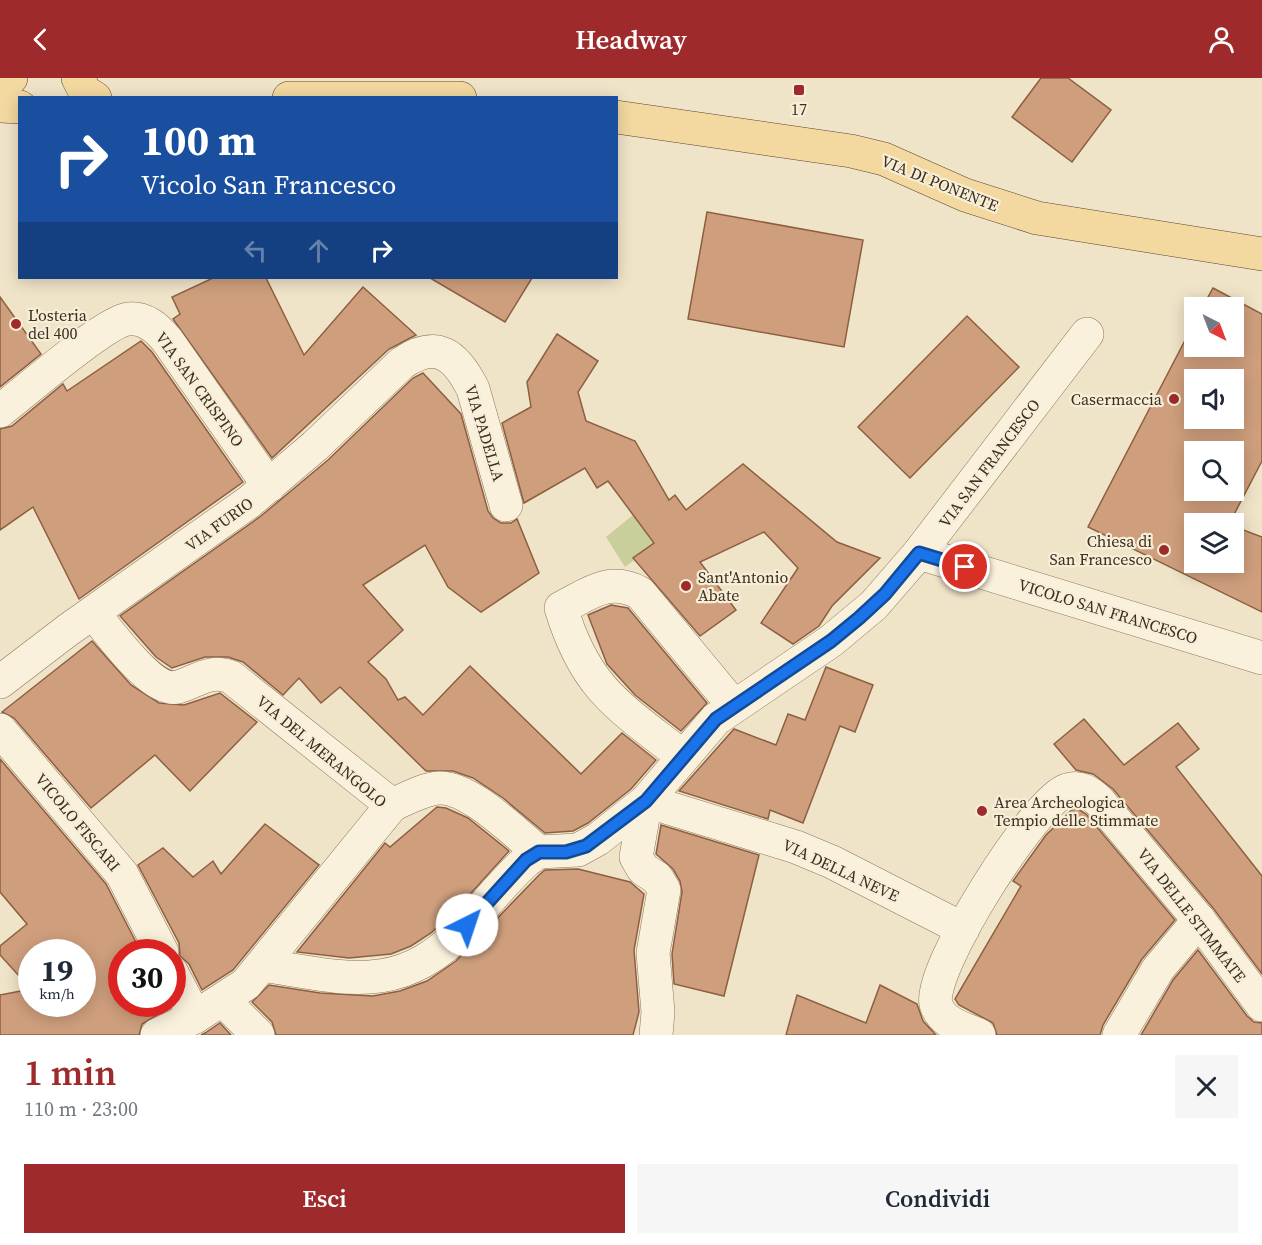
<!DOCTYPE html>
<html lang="it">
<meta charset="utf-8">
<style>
:root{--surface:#fff;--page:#f6f6f7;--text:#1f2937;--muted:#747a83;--accent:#9e2a2b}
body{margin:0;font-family:"Source Serif 4",serif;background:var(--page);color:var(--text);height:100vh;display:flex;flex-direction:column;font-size:22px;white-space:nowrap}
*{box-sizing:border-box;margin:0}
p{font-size:20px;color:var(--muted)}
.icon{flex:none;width:33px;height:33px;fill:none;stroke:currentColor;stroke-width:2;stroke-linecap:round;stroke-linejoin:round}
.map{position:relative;height:957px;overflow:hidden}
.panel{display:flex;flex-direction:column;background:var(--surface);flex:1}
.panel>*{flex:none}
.guide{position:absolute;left:18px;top:18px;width:600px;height:183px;border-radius:0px;box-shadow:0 3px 15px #0003;background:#1a4fa0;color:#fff;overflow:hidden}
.needle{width:39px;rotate:138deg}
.tools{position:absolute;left:1184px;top:219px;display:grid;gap:12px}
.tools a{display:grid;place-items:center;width:60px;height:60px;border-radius:0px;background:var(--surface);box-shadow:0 3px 15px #0003;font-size:30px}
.speed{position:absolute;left:18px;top:861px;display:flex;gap:12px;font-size:30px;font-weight:700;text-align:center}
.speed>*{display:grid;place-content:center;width:78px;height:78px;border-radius:50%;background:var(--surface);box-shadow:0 3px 15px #0003;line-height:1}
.speed small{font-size:15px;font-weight:400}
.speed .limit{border:9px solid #d22;background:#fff;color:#111}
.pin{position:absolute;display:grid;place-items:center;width:51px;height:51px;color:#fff;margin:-26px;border:3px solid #fff;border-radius:50%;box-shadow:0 2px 6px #0007}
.me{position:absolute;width:66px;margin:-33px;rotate:41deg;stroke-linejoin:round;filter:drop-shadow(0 0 4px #0008)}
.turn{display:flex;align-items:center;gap:21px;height:126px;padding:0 24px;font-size:27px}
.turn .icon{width:78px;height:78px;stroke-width:2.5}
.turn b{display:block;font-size:42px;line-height:51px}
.lanes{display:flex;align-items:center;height:57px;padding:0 24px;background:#0003;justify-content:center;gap:30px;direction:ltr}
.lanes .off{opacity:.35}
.round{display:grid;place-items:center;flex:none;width:63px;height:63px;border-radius:0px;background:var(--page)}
.overview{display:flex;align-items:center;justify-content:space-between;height:102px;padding:0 24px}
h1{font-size:36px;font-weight:600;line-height:45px;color:var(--accent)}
.action{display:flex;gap:12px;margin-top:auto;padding:12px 24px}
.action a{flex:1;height:69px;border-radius:0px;background:var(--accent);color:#fff;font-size:24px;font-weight:600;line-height:69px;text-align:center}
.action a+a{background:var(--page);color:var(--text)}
header{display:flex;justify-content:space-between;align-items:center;height:78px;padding:0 24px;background:var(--accent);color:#fff;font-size:27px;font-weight:600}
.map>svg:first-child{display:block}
</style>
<header><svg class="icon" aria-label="back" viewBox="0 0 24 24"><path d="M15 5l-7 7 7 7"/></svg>Headway<svg class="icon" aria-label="person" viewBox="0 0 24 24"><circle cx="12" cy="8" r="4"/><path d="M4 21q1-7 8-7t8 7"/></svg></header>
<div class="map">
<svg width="1262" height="957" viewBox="0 0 1262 957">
<rect width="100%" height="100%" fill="#f0e4c8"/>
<!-- green -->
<polygon fill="#c9cf9b" points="660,415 684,445 625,489 606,459"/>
<!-- building -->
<g fill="#cf9f7d" stroke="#8d5f41" stroke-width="1.5" fill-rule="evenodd">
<polygon points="1041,0 1068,0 1111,32 1072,84 1012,39"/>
<polygon points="707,134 863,162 844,269 688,241"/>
<polygon points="213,200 266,200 304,277 363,209 416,257 389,271 272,380 173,241 180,236 172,219"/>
<polygon points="430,200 532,200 505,244"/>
<path d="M 1213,210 L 1262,236 L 1262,383 L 1229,446 L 1194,446 L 1194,484 L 1233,484 L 1233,448 L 1262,459 L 1262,534 L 1088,449 L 1194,245 L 1194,268 L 1233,268 L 1233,230 L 1202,230 ZM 1194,302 L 1233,302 L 1233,340 L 1194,340 ZM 1194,374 L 1233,374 L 1233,412 L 1194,412 Z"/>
<polygon points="0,219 41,276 0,309"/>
<polygon points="967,238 1019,289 910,400 858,349"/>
<polygon points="557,256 598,283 578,314 586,343 635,363 669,422 675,417 686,432 743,386 837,464 880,480 832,528 819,548 793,566 761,545 798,490 764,454 700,484 736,532 700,558 633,480 654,465 608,403 597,410 585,390 524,425 502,345 531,329 527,304"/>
<polygon points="141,263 152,274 243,404 79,521 33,429 0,452 0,351 12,348 63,306 67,313"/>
<polygon points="423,295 461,336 488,433 493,440 501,445 511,445 517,441 539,495 481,534 448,509 425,467 363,507 403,552 368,584 386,601 398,622 405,619 423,637 470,588 581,696 622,655 656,682 631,711 588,745 573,753 545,755 503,720 473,700 453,693 426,693 340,609 321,625 299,600 283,617 243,584 228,579 205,579 172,590 156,579 120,538 261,438 328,382 413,300"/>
<polygon points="611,527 628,530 707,625 681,653 635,617 607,586 588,537"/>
<polygon points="92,563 131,607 159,625 184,627 220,615 257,644 190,713 155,677 91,730 14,640 2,634"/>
<polygon points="826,589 873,607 855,654 840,648 803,745 770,732 768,741 679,713 734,651 776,667 788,636 805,642"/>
<polygon points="1084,641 1124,687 1178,645 1199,671 1176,689 1262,798 1262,896 1213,830 1113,711 1093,696 1076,692 1054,666"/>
<path d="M 0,681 L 106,806 L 141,874 L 122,874 L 122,926 L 167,926 L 169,930 L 142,946 L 139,957 L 0,957 L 0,917 L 31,911 L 0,877 L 0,868 L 27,846 L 0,814 ZM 32,874 L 82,874 L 82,926 L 32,926 Z"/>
<polygon points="437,729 446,730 468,740 509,773 454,834 431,855 411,868 391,876 349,880 297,874 385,765 390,769"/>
<polygon points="1075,729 1086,736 1175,842 1142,881 1103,947 1100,957 997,957 993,945 959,927 955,921 1021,808 1013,803 1046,757"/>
<polygon points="265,746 319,787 233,892 202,912 189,886 180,878 179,865 138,787 163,770 193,799 213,783 221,796"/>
<polygon points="661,747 759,777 724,918 674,906 672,876 682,814 680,803 673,791 656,776"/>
<polygon points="578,791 630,804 644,816 634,872 639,934 633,957 276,957 272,944 252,924 269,907 320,915 373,918 400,913 427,903 456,883 539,797 545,792"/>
<polygon points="1198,872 1247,938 1254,944 1262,945 1262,957 1141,957 1173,902"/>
<polygon points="880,907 917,926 923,943 936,957 786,957 797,917 866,945"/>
<polygon points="220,945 231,957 201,957 205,955"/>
</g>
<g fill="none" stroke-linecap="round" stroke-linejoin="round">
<defs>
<g id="minor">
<path d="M 0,333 C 25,314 103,245 128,241 C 145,239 157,250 167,262 L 269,408"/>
<polyline points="919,475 1262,580"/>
<path d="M 93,535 C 109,553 152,616 178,609 C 198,603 209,591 231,599 L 392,727 L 246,906 L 195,939 L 157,957"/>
<path d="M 0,604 L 68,552 L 249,424 L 315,368 L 402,285 C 437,261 456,277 473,311 L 506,427"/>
<polyline points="0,652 122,796 162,874"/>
<path d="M 682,678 C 619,628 586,612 561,530 C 589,516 609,498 640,515 L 733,627"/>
<path d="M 392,727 C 406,721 423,711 439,710 C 469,708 516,756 539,774"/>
<path d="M 263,887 C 348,901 402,918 467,847 C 487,825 505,802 527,782 L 539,774 L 578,772 L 598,761 L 646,723 L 716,641 L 831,563 L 874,527 L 919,475 L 1087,256"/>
<polyline points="172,895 195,939"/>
<polyline points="223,922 258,957"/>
<polyline points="656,957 658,934 653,875 664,812 657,800 643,791 636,779 646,723 796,769 832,784 963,851"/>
<path d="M 979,957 C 963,950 941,945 936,926 C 927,893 1035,722 1067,712 C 1080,707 1090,715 1099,723 L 1199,842 L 1262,927"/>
<polyline points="1119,957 1158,891 1199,842"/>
</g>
<g id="major">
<polyline points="78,0 85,14 95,20"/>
<polyline points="0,7 11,0"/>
<polyline points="289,20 460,20"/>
<polyline points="0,28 20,29"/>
<polyline points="616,39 851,73 884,81 965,117 1037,140 1262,176"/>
</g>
</defs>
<!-- minor casing -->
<use href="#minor" stroke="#8d765c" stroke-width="34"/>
<!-- major casing -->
<use href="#major" stroke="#5b4430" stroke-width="34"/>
<!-- minor -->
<use href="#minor" stroke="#faf1dc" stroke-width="33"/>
<!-- major -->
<use href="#major" stroke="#f3d9a0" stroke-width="33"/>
</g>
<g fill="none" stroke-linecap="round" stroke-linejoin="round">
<defs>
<polyline id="route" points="467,847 526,782 539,774 566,774 586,768 646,723 716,641 831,563 859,540 885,516 919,475 965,489"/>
</defs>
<!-- route casing -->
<use href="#route" stroke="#114b97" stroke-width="15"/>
<!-- route -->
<use href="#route" stroke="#1a73e8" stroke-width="10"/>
</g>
<!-- markers -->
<g fill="#9e2a2b" stroke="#f7eed8" stroke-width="2">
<rect x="793" y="6" width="12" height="12" rx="3"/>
<circle cx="16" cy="246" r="6"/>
<circle cx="1174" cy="321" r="6"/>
<circle cx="1164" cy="472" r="6"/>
<circle cx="686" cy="508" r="6"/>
<circle cx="982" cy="733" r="6"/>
</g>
<g text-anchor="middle" stroke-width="4.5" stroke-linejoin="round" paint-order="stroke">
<!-- poi labels -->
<g font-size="16" fill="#3d2e20" stroke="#f7eed8" text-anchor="start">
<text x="799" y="37" text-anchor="middle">17</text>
<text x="28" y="243">L'osteria<tspan x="28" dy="18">del 400</tspan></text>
<text x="1162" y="327" text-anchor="end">Casermaccia</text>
<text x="1152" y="469" text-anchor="end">Chiesa di<tspan x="1152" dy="18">San Francesco</tspan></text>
<text x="698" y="505">Sant'Antonio<tspan x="698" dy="18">Abate</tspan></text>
<text x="994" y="730">Area Archeologica<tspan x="994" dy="18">Tempio delle Stimmate</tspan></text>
</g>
<!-- street labels -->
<g font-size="16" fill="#3d2e20" stroke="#f7eed8">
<text transform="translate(940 105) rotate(22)" y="6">VIA DI PONENTE</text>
<text transform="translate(200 311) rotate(54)" y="6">VIA SAN CRISPINO</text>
<text transform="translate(485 355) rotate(73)" y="6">VIA PADELLA</text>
<text transform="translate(989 385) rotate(-53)" y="6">VIA SAN FRANCESCO</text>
<text transform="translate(219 446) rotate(-36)" y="6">VIA FURIO</text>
<text transform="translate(1108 533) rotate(17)" y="6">VICOLO SAN FRANCESCO</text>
<text transform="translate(322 673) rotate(40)" y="6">VIA DEL MERANGOLO</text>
<text transform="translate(78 744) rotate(50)" y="6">VICOLO FISCARI</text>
<text transform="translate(841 792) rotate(25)" y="6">VIA DELLA NEVE</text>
<text transform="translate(1192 837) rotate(52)" y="6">VIA DELLE STIMMATE</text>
</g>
</g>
</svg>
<div class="tools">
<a><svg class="needle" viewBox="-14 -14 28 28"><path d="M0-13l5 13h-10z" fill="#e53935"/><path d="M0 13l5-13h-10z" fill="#747a83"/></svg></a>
<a><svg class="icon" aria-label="sound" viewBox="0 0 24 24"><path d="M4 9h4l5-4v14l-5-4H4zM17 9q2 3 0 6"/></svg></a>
<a><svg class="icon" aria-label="search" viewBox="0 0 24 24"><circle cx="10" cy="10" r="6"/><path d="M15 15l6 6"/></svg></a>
<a><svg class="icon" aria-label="layers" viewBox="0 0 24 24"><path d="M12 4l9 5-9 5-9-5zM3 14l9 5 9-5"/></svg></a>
</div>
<div class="speed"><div>19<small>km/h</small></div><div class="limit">30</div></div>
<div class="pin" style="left:965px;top:489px;background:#d93025"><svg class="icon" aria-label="arrive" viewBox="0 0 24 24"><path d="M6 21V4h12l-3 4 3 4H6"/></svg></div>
<svg class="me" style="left:467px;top:847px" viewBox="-20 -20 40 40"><circle r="19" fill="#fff"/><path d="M0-13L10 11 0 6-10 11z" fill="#1a73e8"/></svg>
<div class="guide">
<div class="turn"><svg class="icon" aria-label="right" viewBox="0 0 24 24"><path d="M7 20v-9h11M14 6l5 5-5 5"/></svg><div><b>100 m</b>Vicolo San Francesco</div></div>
<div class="lanes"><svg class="icon off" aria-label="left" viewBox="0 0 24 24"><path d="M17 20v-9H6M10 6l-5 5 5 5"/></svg><svg class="icon off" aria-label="ahead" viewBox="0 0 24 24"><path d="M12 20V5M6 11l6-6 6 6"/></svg><svg class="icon" aria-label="right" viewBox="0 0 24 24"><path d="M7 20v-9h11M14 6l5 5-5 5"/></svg></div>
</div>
</div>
<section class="panel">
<div class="overview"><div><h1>1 min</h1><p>110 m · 23:00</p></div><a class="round"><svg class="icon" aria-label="close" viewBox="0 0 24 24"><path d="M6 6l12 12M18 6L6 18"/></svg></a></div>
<div class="action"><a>Esci</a><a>Condividi</a></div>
</section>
